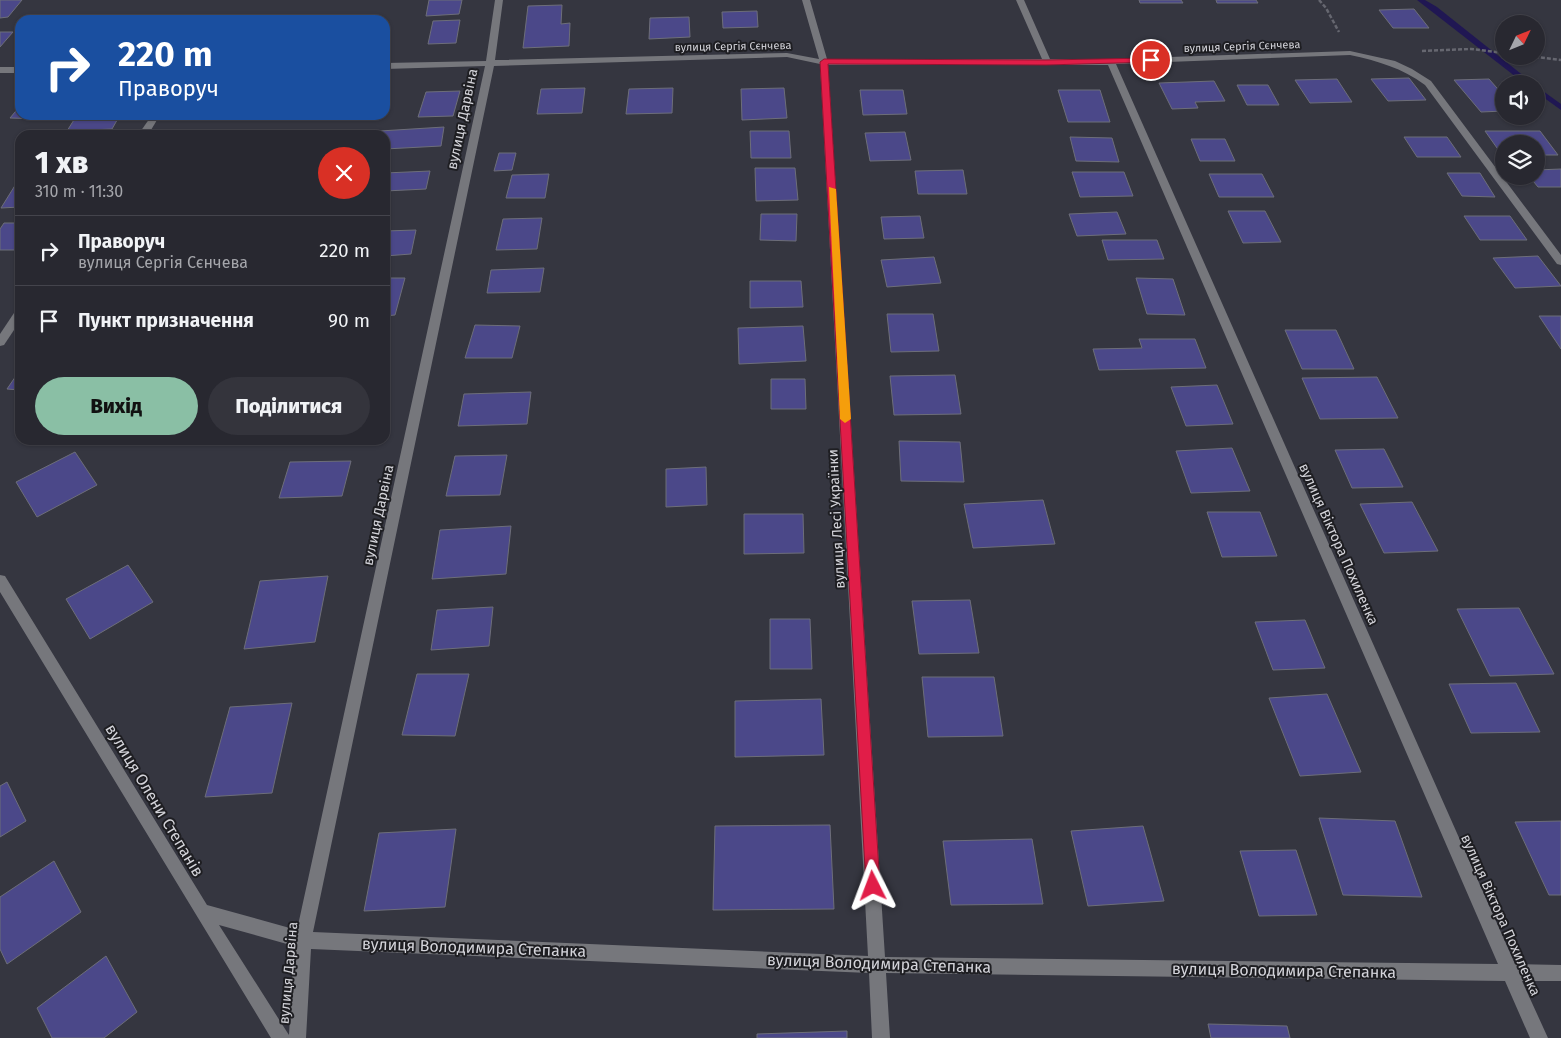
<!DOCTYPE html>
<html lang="uk">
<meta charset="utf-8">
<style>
:root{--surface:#282830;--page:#34343c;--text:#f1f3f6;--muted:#a5a6ab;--line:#44444c;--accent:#8abfa5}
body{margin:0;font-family:"Fira Sans",sans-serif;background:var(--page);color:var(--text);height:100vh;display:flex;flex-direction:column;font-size:19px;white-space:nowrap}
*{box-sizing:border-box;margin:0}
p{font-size:16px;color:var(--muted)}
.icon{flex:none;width:28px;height:28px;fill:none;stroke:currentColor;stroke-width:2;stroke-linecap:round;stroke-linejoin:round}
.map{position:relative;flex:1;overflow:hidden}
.details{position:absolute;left:15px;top:130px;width:375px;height:315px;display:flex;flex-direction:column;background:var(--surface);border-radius:15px;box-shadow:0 1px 4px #0004,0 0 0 1px var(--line)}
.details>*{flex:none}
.top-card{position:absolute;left:15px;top:15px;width:375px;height:105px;border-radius:15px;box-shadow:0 1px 4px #0004,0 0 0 1px var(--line);background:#1a4fa0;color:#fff;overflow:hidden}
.needle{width:32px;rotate:47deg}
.buttons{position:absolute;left:1495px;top:15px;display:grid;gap:10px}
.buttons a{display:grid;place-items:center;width:50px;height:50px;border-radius:50%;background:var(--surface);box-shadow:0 1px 4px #0004,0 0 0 1px var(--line);font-size:25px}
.pin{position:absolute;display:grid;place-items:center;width:42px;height:42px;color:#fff;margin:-21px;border:2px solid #fff;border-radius:50%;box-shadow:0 1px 5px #0007}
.me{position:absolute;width:55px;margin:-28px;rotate:357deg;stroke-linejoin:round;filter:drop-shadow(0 0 4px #0008)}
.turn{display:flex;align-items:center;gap:18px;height:105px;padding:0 20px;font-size:22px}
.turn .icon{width:65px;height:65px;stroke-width:2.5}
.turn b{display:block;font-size:35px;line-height:42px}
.round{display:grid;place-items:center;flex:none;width:52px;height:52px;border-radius:26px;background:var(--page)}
.overview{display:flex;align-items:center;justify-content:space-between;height:85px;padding:0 20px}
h1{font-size:30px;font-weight:800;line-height:38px}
.cta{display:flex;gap:10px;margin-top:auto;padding:10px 20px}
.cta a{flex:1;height:58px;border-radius:30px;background:var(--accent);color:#111;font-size:20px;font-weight:800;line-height:58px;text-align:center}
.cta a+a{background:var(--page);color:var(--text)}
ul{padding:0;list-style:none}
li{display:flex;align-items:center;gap:15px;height:70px;padding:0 20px;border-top:1px solid var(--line)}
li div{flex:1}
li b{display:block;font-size:19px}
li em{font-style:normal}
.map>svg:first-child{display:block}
</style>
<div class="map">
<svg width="1561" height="1038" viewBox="0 0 1561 1038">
<rect width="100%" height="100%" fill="#353640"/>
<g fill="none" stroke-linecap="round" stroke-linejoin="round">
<!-- stream -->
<g fill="#201753" fill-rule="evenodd">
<polygon points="1417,0 1425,0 1437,7 1534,84 1525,84"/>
<polygon points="1536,86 1561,104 1561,110 1536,92"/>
</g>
</g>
<!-- building -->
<g fill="#4b4889" stroke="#6d6e79">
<polygon points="0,0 22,0 8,17 0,18"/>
<polygon points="429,0 462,0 459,14 426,16"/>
<polygon points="1139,0 1181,0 1183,3 1140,3"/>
<polygon points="1216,0 1256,0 1258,3 1217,3"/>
<polygon points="562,5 561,24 570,23 569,46 523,48 528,6"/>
<polygon points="1414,9 1429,28 1393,28 1379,10"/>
<polygon points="757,11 758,27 723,28 722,12"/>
<polygon points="689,17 690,37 649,39 650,18"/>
<polygon points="460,20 456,43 428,44 433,21"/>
<polygon points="0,32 13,32 0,47"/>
<polygon points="1409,78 1426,100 1388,101 1371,79"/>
<polygon points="1337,79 1352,102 1310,103 1295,80"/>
<polygon points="1489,79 1504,96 1504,111 1481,112 1454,80"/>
<polygon points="1214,81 1225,101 1195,102 1198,108 1172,109 1159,83"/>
<polygon points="1237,85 1268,85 1279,105 1247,105"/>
<polygon points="585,88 582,113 537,114 541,89"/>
<polygon points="673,88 672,113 626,114 629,89"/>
<polygon points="784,88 787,118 742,120 741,89"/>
<polygon points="860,90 903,90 907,114 863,115"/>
<polygon points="1058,90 1100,90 1110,122 1068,122"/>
<polygon points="460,91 453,116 418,117 426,92"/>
<polygon points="20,106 20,115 46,115 43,119 10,118"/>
<polygon points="77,115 120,115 112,129 67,131"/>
<polygon points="444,127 441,146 385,149 385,135 380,135 380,131"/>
<polygon points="750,131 789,131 791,158 751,158"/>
<polygon points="1485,131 1540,131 1558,155 1536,155 1536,144 1504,144 1502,155"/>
<polygon points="905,132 911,160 870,161 865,133"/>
<polygon points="188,133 235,133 234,135 186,135"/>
<polygon points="1070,137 1112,138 1119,162 1076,161"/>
<polygon points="1404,137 1447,137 1461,157 1417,157"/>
<polygon points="1191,139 1225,139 1235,161 1200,161"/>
<polygon points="499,153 516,153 512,170 494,171"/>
<polygon points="755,168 795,168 798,200 756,201"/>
<polygon points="1561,169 1561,187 1538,187 1529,176 1536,176 1536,170"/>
<polygon points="963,170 967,194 918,194 915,171"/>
<polygon points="430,171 426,189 385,191 385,173"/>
<polygon points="1072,172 1124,172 1133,196 1080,197"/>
<polygon points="1447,173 1480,173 1495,197 1462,196"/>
<polygon points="549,174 545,198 506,198 512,175"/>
<polygon points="1209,174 1262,174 1274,197 1219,197"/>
<polygon points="19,179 20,207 1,208"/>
<polygon points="1228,211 1265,211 1281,242 1243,243"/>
<polygon points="1117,212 1126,234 1077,236 1069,214"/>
<polygon points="761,214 797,214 796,241 760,240"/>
<polygon points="920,216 924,238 884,239 881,217"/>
<polygon points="1464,216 1510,216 1527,240 1480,240"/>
<polygon points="542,218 537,249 496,250 503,219"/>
<polygon points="4,223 20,223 20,250 0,250 0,229"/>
<polygon points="416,230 411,254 385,256 385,231"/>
<polygon points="1102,240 1157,240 1164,259 1108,260"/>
<polygon points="1538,256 1561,286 1515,288 1493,258"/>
<polygon points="934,257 941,283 887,287 881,260"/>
<polygon points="544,268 540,292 487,293 491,270"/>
<polygon points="385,278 405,278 395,315 385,316"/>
<polygon points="1136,278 1173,279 1185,315 1147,314"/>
<polygon points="750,281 801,281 803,307 750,308"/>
<polygon points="887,314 933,314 939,351 891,352"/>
<polygon points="1539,316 1561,316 1561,349"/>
<polygon points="475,325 520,326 512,358 465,358"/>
<polygon points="803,326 806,361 739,364 738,328"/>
<polygon points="1285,330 1336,330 1354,369 1302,369"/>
<polygon points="1139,339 1195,339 1206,368 1099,370 1093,349 1142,348"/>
<polygon points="20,370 20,390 7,389"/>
<polygon points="955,375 961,414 894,415 890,376"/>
<polygon points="1377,377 1398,418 1320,419 1302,378"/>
<polygon points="771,379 805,379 806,409 771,409"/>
<polygon points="1217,385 1233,424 1186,426 1171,387"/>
<polygon points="531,392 527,424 458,426 464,394"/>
<polygon points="899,441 960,442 964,482 901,481"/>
<polygon points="1232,448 1250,491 1191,493 1176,451"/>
<polygon points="1384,449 1403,487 1352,488 1335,450"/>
<polygon points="75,452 97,485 37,517 16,482"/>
<polygon points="507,455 500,495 446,496 455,456"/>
<polygon points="351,461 342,496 279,498 290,462"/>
<polygon points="706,467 707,505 666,507 666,469"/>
<polygon points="1043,500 1055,544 973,548 964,504"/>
<polygon points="1412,502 1438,551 1384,553 1360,504"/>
<polygon points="1207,512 1260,512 1277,556 1222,557"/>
<polygon points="744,514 803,514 804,553 744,554"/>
<polygon points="511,526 506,574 432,579 440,530"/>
<polygon points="128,565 153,602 90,639 66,599"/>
<polygon points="328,576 315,642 244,649 260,581"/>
<polygon points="970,600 979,653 919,654 912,601"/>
<polygon points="493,607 489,646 431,650 437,610"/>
<polygon points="1519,608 1554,674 1490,676 1457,609"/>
<polygon points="770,619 810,619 812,669 770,669"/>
<polygon points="1305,620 1325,668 1273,670 1255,622"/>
<polygon points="417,674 469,674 455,736 402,735"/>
<polygon points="922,677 994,677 1003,736 928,737"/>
<polygon points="1516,683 1540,732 1471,733 1449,684"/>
<polygon points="1327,694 1361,772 1300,776 1269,698"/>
<polygon points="821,699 824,755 735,757 735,701"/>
<polygon points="292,703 272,793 205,797 230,707"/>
<polygon points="7,782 26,821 0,837 0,786"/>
<polygon points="1319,818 1395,821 1422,897 1343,895"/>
<polygon points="1561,821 1561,895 1549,895 1515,822"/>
<polygon points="830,825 834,909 713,910 715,826"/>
<polygon points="1143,826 1164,901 1088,906 1071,831"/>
<polygon points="456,829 445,907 364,911 379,833"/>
<polygon points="1032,839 1043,904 951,905 943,841"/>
<polygon points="1296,850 1317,915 1259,916 1240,851"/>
<polygon points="54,861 81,912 7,964 0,949 0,897"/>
<polygon points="106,956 137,1012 104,1038 52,1038 37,1008"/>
<polygon points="1208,1024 1287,1026 1290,1038 1211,1038"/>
<polygon points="847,1031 847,1038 757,1038 757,1034"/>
</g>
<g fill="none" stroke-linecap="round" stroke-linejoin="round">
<!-- path -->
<g stroke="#666770" stroke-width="2.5" stroke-dasharray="4 2" stroke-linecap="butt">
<polyline points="1319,0 1326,8 1339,32"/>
<polyline points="1422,51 1471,49 1504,53"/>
<polyline points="1529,56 1561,60"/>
</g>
<!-- minor -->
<g fill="#76777c" fill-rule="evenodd">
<path d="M 495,0 L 503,0 L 495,60 L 787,53 L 819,59 L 802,0 L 810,0 L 827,59 L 1042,59 L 1016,0 L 1024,0 L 1050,59 L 1111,59 L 1350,51 L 1395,61 L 1412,69 L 1431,81 L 1561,255 L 1561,265 L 1557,264 L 1425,85 C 1402,68 1378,61 1350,55 L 1116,64 L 1515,964 L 1561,965 L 1561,981 L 1522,981 L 1548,1038 L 1530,1038 L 1505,981 L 886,973 L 890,1038 L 872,1038 L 869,973 L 311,949 L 306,1038 L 271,1038 L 0,592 L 0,575 L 5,576 L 207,905 L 297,930 L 485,66 L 385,69 L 385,63 L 486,61 ZM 787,57 L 820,64 L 868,956 L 313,932 L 494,66 ZM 828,65 L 1108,65 L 1498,964 L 885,957 ZM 219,925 L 294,946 L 289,1035 L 287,1032 Z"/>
<rect x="0" y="67" width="20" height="6"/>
<polygon points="152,115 160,115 148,135 138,135"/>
<polygon points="20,309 20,321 4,345 0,346 0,334 16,310"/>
</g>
</g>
<!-- route -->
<polygon fill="#e11d48" stroke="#92132f" points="1151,58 1153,59 1153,62 1046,65 828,64 880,886 878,891 873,894 868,891 866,886 820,62 824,59 1046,60"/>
<!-- slow -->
<polygon fill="#f59e0b" points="829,187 836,189 851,419 845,423 840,419"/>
<g text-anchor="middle" stroke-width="4" stroke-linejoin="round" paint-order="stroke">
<!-- far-street labels -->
<g font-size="11" fill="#d4d4da" stroke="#1e1e22">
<text transform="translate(733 46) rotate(-1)" y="4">вулиця Сергія Сєнчева</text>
<text transform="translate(1242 46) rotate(-2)" y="4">вулиця Сергія Сєнчева</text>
</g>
<!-- street labels -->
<g font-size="14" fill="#d4d4da" stroke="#1e1e22">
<text transform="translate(462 119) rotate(-78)" y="5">вулиця Дарвіна</text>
<text transform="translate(378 515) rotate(-78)" y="5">вулиця Дарвіна</text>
<text transform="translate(836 519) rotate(-93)" y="5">вулиця Лесі Українки</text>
<text transform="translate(1339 544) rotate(66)" y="5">вулиця Віктора Похиленка</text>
<text transform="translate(1501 915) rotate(66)" y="5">вулиця Віктора Похиленка</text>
<text transform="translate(288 973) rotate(-85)" y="5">вулиця Дарвіна</text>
</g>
<!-- near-street labels -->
<g font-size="16" fill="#d4d4da" stroke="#1e1e22">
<text transform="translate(155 800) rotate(59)" y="6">вулиця Олени Степанів</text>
<text transform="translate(474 947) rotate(2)" y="6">вулиця Володимира Степанка</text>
<text transform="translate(879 963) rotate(2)" y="6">вулиця Володимира Степанка</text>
<text transform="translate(1284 970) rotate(1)" y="6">вулиця Володимира Степанка</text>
</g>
</g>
</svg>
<div class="buttons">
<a><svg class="needle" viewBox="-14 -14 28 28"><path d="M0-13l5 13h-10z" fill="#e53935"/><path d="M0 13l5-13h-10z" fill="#a5a6ab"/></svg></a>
<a><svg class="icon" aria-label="sound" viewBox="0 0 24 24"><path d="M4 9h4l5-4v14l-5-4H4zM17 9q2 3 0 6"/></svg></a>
<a><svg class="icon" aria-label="layers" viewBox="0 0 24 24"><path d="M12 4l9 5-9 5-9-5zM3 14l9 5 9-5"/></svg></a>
</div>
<div class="pin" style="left:1151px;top:60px;background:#d93025"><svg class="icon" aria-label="arrive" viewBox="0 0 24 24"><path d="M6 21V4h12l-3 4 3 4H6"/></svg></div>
<svg class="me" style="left:873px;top:886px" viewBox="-20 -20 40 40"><path d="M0-17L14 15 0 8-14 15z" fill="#e11d48" stroke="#fff" stroke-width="4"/></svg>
<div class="top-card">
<div class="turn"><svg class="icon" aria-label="right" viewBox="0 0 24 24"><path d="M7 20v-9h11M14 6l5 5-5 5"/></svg><div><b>220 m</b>Праворуч</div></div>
</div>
<section class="details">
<div class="overview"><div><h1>1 хв</h1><p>310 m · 11:30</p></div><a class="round" style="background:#d93025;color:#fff"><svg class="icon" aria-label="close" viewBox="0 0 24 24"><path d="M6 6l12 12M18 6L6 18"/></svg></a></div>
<ul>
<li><svg class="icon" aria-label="right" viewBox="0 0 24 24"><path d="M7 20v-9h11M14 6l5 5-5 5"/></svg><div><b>Праворуч</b><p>вулиця Сергія Сєнчева</p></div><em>220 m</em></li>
<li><svg class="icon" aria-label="arrive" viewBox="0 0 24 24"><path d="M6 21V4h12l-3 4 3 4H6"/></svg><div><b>Пункт призначення</b></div><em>90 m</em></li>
</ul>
<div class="cta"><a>Вихід</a><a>Поділитися</a></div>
</section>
</div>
